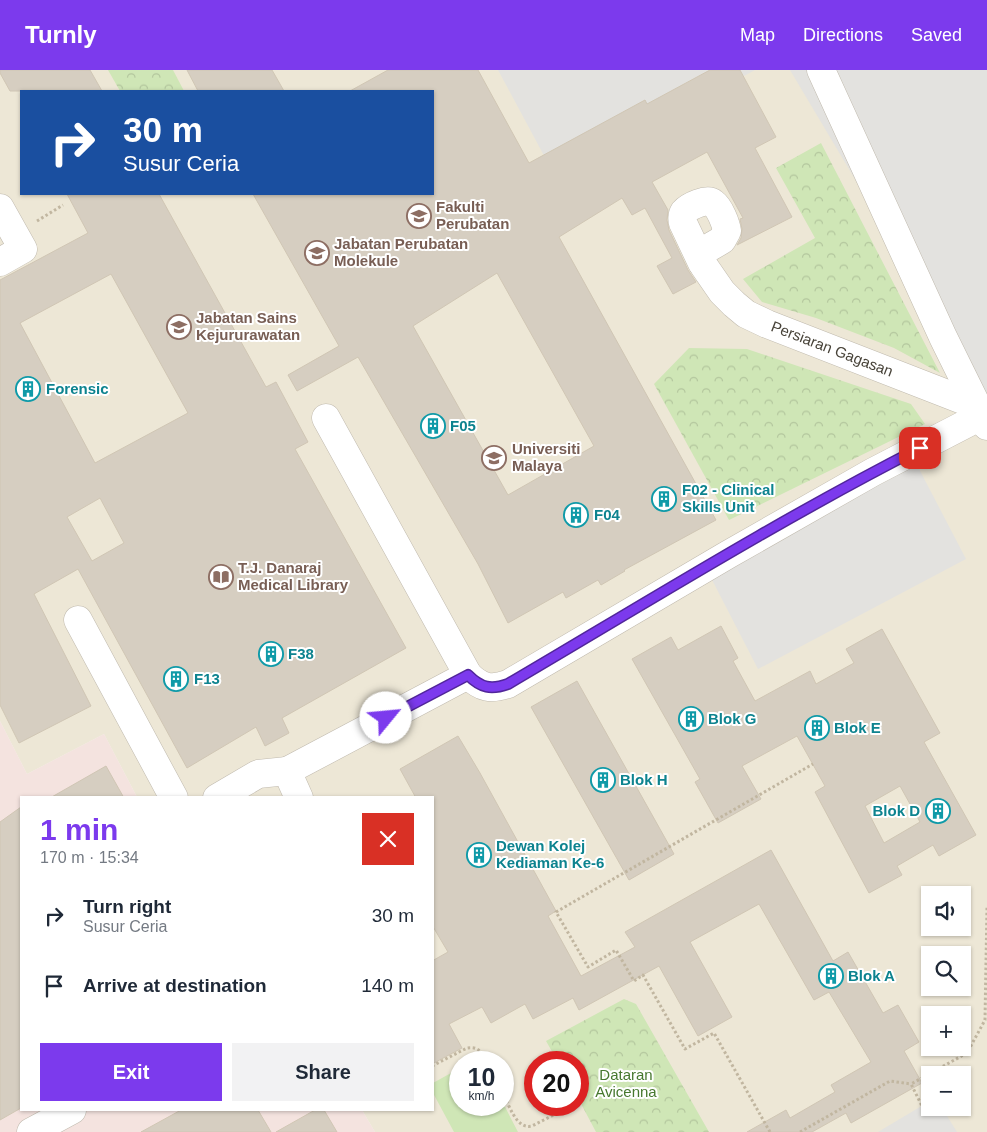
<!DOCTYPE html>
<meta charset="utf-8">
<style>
:root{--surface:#fff;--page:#f2f2f3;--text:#1f2937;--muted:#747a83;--accent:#7c3aed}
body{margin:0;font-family:Helvetica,sans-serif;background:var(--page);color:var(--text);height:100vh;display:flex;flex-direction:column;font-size:19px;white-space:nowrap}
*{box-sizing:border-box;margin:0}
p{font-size:16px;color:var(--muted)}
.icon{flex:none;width:28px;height:28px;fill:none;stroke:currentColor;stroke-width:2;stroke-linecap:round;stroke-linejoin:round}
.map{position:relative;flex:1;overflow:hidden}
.details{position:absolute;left:20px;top:726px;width:414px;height:315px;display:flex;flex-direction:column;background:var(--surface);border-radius:0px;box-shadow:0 1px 4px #0004}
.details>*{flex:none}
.banner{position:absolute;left:20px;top:20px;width:414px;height:105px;border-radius:0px;box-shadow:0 1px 4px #0004;background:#1a4fa0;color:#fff;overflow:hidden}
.controls{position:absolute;left:921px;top:816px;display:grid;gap:10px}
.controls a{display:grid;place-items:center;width:50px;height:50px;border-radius:0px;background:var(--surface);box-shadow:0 1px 4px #0004;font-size:25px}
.speed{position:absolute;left:449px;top:981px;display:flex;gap:10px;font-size:25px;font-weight:700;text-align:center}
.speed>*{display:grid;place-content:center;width:65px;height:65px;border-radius:50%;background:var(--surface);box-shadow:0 1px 4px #0004;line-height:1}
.speed small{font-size:12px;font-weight:400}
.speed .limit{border:8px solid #d22;background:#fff;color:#111}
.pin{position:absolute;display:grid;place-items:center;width:42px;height:42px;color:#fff;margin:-21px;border-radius:10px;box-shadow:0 2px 8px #0006}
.me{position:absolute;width:55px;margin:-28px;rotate:62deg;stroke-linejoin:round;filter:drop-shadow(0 0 4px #0008)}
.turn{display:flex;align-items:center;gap:18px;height:105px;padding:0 20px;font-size:22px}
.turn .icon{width:65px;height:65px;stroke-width:2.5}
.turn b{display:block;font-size:35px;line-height:42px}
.round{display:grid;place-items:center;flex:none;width:52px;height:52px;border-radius:0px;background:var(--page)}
.overview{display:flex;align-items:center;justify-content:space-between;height:85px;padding:0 20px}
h1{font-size:30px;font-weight:700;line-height:38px;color:var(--accent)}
.button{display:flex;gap:10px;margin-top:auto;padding:10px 20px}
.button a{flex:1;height:58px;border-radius:0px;background:var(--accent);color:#fff;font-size:20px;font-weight:700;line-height:58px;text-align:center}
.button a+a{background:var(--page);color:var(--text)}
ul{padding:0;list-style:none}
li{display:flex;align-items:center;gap:15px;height:70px;padding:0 20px}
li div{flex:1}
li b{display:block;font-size:19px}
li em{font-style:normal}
header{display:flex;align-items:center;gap:30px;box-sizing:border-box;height:70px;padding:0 25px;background:var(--accent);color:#fff}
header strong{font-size:24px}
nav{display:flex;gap:28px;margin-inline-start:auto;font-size:18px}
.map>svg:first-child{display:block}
</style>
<header>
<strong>Turnly</strong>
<nav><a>Map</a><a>Directions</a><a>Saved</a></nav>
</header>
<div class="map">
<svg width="987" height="1062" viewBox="0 0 987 1062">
<defs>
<pattern id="forest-crowns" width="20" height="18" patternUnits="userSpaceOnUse" patternTransform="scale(1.25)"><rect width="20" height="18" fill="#cfe6b6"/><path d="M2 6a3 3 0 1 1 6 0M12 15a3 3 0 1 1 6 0" fill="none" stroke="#b3c69d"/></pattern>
</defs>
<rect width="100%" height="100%" fill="#f4f2eb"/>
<!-- education -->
<path fill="#ede7d6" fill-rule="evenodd" d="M 0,0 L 987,0 L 987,1062 L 375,1062 L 362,1040 L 432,1040 L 432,728 L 137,727 L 104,664 L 27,704 L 0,651 ZM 21,21 L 432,21 L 432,124 L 21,124 ZM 930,825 L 962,825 L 962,858 L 930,858 ZM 930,885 L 962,885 L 962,918 L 930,918 ZM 930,945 L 962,945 L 962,978 L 930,978 ZM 460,992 L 502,992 L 502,1035 L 460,1035 ZM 535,992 L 578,992 L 578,1035 L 535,1035 ZM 930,1005 L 962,1005 L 962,1038 L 930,1038 Z"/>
<!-- medical -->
<polygon fill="#f4e3df" points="0,651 27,704 104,664 137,727 21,728 21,1040 362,1040 375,1062 0,1062"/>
<!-- grass -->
<polygon fill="#cfe6b6" points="460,998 460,1035 502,1035 503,1033 518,1062 454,1062 433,1023 433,1013"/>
<!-- forest -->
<g fill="url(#forest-crowns)">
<polygon points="108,0 173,0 184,21 120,21"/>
<polygon points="821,73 940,303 894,278 816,248 762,232 743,209 815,168 776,98"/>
<polygon points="689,278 747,279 911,334 925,354 729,450 654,314"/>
<polygon points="624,929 636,934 709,1062 596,1062 578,1028 578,992 558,992 546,971"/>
</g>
<!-- parking -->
<g fill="#e3e2df">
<polygon points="498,0 755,0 556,108"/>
<polygon points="790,0 987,0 987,331"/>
<polygon points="917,395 966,489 758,599 709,504"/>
<polygon points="930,1031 930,1038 942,1038 957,1062 878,1062"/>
</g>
<!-- building -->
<g fill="#d6cec1" stroke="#d0c6b4" fill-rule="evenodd">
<polygon points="0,0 90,0 102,21 10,21 0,3"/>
<polygon points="187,0 272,0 284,21 198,21"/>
<path d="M 388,0 L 478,0 L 529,93 L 645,30 L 647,34 L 710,0 L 740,0 L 776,67 L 755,78 L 792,147 L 737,175 L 741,168 L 742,159 L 740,149 L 743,148 L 707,82 L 652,112 L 668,140 L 667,150 L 669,160 L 688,200 L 696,212 L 673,224 L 657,196 L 672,188 L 645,138 L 632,145 L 622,128 L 559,167 L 716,450 L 624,500 L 625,501 L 601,515 L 598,510 L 566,528 L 563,522 L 508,553 L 478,494 L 358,287 L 297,321 L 288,305 L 339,276 L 253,124 L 432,124 L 432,21 L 350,21 ZM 497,203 L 594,376 L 508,425 L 413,256 Z"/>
<path d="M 67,124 L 159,124 L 266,317 L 276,312 L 308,372 L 295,379 L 406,578 L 282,648 L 289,663 L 265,676 L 256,657 L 187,698 L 78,499 L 34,524 L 91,636 L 19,673 L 0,635 L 0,210 L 88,163 ZM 111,204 L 188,343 L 95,393 L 20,253 ZM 100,428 L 124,473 L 92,491 L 67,447 Z"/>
<path d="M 721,556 L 738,588 L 733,591 L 755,631 L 810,601 L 816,614 L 854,593 L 846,579 L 882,559 L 940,663 L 924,672 L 976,765 L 939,786 L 933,775 L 897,796 L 902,805 L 869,823 L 815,722 L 825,716 L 797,666 L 742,696 L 761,729 L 718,753 L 695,712 L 700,709 L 632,589 L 671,567 L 678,580 ZM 900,716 L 920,752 L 884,773 L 865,736 Z"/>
<polygon points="577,611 674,784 629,810 531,637"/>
<polygon points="458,666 480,703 556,841 548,846 581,906 635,877 625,862 771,780 833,891 848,882 883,943 898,935 919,972 904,981 922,1013 851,1053 846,1043 812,1062 747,1062 786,1040 790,1048 835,1022 831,1015 871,992 829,922 814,930 759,834 690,872 732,947 698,966 659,896 579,940 573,928 533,949 525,934 491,953 482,937 449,954 462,978 432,994 432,891 448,882 432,855 432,728 416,728 400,699"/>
<polygon points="106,696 124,728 50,728"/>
<polygon points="21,737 21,1038 0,1050 0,752"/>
<polygon points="181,1040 258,1040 271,1062 141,1062"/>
<polygon points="315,1040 324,1040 337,1062 276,1062"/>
</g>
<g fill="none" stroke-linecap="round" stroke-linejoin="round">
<defs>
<g id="minor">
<polyline points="821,0 943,267 987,356"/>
<polyline points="0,138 23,179 0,192"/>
<path d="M 698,184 L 722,170 L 727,161 C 726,154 720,138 713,133 C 707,128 689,136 684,142 C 682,145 682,150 683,153 L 702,193"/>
<polyline points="704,196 722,222 734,234 746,244 767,254 978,336"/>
<path d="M 326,348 L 468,605 C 481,618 491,620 508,614 L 729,484 L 873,402 L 983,345"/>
<polyline points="78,550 174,728"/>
<polyline points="217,728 258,704 287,701"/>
<polyline points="299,728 287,701 468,605"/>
<polyline points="31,1062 72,1040"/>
</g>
</defs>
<!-- minor casing -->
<use href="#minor" stroke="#c0baae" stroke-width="29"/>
<!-- path -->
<g stroke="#c1b6a0" stroke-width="3" stroke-dasharray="2.5 2.5" stroke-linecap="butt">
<polyline points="37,151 63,135"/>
<path d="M 432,996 L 467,978 C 479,976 482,983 487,992"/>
<path d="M 502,1022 C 509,1034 516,1060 532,1056 L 573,1035"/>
<polyline points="926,1044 911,1014 967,983 985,950 987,837"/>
<polyline points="770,1062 714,963 685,979 643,905 634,911 616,880 588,897 556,842 813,694"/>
<polyline points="800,1062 890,1011 911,1014"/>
</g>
<!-- minor -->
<use href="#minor" stroke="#fff" stroke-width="28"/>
</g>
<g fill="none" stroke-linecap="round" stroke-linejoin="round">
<defs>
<path id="route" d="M 386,648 L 468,605 C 481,618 491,620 508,614 C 644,534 779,450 920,378"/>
</defs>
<!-- route casing -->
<use href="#route" stroke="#51269a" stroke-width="12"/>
<!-- route -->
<use href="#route" stroke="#7c3aed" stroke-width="9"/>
</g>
<!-- icons -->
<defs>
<symbol id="university-ring" viewBox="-11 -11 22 22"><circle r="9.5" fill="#fff" stroke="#8d6e63" stroke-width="1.5"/><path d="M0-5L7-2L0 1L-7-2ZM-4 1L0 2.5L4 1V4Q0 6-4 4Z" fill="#8d6e63"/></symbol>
<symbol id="building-ring" viewBox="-11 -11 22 22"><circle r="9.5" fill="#fff" stroke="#0f9aa8" stroke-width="1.5"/><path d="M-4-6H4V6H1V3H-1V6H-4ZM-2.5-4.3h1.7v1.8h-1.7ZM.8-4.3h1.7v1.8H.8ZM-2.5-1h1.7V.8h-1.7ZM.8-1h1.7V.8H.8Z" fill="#0f9aa8"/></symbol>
<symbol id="library-ring" viewBox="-11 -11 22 22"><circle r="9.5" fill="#fff" stroke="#8d6e63" stroke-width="1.5"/><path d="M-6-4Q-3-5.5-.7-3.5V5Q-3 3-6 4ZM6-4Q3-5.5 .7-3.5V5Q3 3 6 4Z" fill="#8d6e63"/></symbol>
</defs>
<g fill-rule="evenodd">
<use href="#university-ring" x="405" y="132" width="28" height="28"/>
<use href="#university-ring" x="303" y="169" width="28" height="28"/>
<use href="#university-ring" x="165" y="243" width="28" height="28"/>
<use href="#building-ring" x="14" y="305" width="28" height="28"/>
<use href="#building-ring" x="419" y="342" width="28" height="28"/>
<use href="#university-ring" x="480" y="374" width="28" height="28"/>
<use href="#building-ring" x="650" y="415" width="28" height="28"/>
<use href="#building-ring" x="562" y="431" width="28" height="28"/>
<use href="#library-ring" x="207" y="493" width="28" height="28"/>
<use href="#building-ring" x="257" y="570" width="28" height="28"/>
<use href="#building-ring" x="162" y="595" width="28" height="28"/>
<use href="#building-ring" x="677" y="635" width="28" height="28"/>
<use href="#building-ring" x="803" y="644" width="28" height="28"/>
<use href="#building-ring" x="589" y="696" width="28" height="28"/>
<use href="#building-ring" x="924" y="727" width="28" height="28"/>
<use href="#building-ring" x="465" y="771" width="28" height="28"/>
<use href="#building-ring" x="817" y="892" width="28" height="28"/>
</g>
<g text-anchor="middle" stroke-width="4" stroke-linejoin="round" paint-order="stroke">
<!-- education labels -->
<g font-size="15" font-weight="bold" fill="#785e54" stroke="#fff" text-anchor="start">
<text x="436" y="142">Fakulti<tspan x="436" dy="17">Perubatan</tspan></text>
<text x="334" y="179">Jabatan Perubatan<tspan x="334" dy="17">Molekule</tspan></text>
<text x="196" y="253">Jabatan Sains<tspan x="196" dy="17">Kejururawatan</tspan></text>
<text x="512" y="384">Universiti<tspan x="512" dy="17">Malaya</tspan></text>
<text x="238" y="503">T.J. Danaraj<tspan x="238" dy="17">Medical Library</tspan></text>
</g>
<!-- street labels -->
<g font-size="15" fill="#484339" stroke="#fff">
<text transform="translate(832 279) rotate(21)" y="5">Persiaran Gagasan</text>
</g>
<!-- culture labels -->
<g font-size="15" font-weight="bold" fill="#0d838f" stroke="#fff" text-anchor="start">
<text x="46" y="324">Forensic</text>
<text x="450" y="361">F05</text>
<text x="682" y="425">F02 - Clinical<tspan x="682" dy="17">Skills Unit</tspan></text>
<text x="594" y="450">F04</text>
<text x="288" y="589">F38</text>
<text x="194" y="614">F13</text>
<text x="708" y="654">Blok G</text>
<text x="834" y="663">Blok E</text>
<text x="620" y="715">Blok H</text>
<text x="920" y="746" text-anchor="end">Blok D</text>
<text x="496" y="781">Dewan Kolej<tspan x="496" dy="17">Kediaman Ke-6</tspan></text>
<text x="848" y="911">Blok A</text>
</g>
<!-- park labels -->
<g font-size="15" fill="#47782f" stroke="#fff">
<text x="626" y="1010">Dataran<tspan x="626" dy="17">Avicenna</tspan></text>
</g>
</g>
</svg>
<div class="controls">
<a><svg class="icon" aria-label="sound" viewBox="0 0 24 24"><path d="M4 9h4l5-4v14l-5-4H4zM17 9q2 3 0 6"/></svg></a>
<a><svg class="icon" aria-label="search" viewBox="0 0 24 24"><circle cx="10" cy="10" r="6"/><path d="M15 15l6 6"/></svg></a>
<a>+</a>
<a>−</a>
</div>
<div class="speed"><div>10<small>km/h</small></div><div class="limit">20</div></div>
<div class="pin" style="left:920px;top:378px;background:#d93025"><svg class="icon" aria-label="arrive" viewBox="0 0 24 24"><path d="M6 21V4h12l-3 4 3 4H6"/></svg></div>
<svg class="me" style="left:386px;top:648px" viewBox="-20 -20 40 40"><circle r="19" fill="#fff"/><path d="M0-13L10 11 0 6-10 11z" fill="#7c3aed"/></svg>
<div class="banner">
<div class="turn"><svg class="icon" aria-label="right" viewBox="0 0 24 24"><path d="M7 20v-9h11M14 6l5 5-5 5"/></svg><div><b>30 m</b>Susur Ceria</div></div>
</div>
<section class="details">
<div class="overview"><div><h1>1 min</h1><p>170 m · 15:34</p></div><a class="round" style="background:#d93025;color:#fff"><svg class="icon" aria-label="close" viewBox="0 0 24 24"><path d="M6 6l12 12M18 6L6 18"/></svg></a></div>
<ul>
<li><svg class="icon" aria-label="right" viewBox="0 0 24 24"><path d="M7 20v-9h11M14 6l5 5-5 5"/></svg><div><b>Turn right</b><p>Susur Ceria</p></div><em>30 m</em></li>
<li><svg class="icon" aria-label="arrive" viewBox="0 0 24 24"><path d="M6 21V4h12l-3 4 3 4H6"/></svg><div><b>Arrive at destination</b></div><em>140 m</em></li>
</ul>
<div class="button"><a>Exit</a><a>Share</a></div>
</section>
</div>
